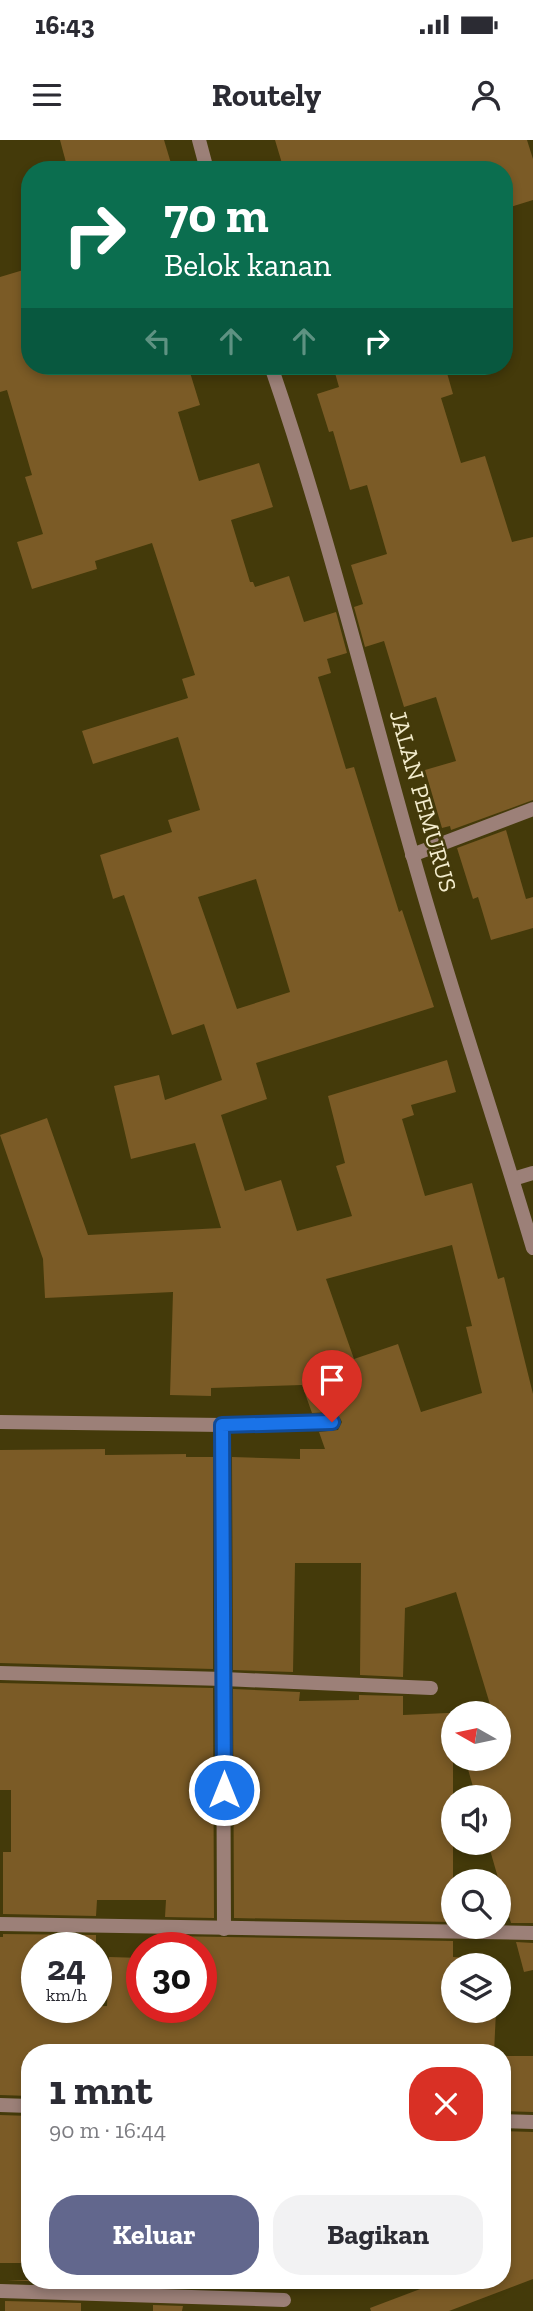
<!DOCTYPE html>
<html lang="id">
<meta charset="utf-8">
<style>
:root{--surface:#fff;--page:#f2f2f3;--text:#2b2b33;--muted:#7c7c81;--accent:#62678d}
body{margin:0;font-family:"Zilla Slab",serif;background:var(--page);color:var(--text);height:100vh;display:flex;flex-direction:column;font-size:26px;white-space:nowrap}
*{box-sizing:border-box;margin:0}
p{font-size:23px;color:var(--muted)}
.icon{flex:none;width:38px;height:38px;fill:none;stroke:currentColor;stroke-width:2;stroke-linecap:round;stroke-linejoin:round}
.map{position:relative;flex:1;overflow:hidden}
.panel{position:absolute;left:21px;top:1904px;width:490px;height:245px;display:flex;flex-direction:column;background:var(--surface);border-radius:28px;box-shadow:0 4px 10px #0003}
.panel>*{flex:none}
.top-card{position:absolute;left:21px;top:21px;width:492px;height:214px;border-radius:28px;box-shadow:0 4px 10px #0003;background:#0b6e4f;color:#fff;overflow:hidden}
.needle{width:46px;rotate:279deg}
.controls{position:absolute;left:441px;top:1561px;display:grid;gap:14px}
.controls a{display:grid;place-items:center;width:70px;height:70px;border-radius:50%;background:var(--surface);box-shadow:0 4px 10px #0003;font-size:35px}
.speed{position:absolute;left:21px;top:1792px;display:flex;gap:14px;font-size:35px;font-weight:700;text-align:center}
.speed>*{display:grid;place-content:center;width:91px;height:91px;border-radius:50%;background:var(--surface);box-shadow:0 4px 10px #0003;line-height:1}
.speed small{font-size:18px;font-weight:400}
.speed .limit{border:10px solid #d22;background:#fff;color:#111}
.pin{position:absolute;display:grid;place-items:center;width:60px;height:60px;color:#fff;margin:-72px -30px;border-radius:50% 50% 50% 0;rotate:-45deg;box-shadow:0 0 7px #0007}
.pin .icon{rotate:45deg}
.me{position:absolute;width:77px;margin:-38px;rotate:0deg;stroke-linejoin:round;filter:drop-shadow(0 0 5px #0008)}
.turn{display:flex;align-items:center;gap:24px;height:147px;padding:0 28px;font-size:32px}
.turn .icon{width:91px;height:91px;stroke-width:2.5}
.turn b{display:block;font-size:49px;line-height:60px}
.lanes{display:flex;align-items:center;height:66px;padding:0 28px;background:#0003;justify-content:center;gap:35px;direction:ltr}
.lanes .off{opacity:.35}
.round{display:grid;place-items:center;flex:none;width:74px;height:74px;border-radius:28px;background:var(--page)}
.head{display:flex;align-items:center;justify-content:space-between;height:119px;padding:0 28px}
h1{font-size:42px;font-weight:700;line-height:52px}
.action{display:flex;gap:14px;margin-top:auto;padding:14px 28px}
.action a{flex:1;height:80px;border-radius:28px;background:var(--accent);color:#fff;font-size:28px;font-weight:700;line-height:80px;text-align:center}
.action a+a{background:var(--page);color:var(--text)}
.status{display:flex;justify-content:space-between;align-items:center;height:49px;padding:0 35px;background:var(--surface);direction:ltr}
.status svg{height:19px;fill:currentColor}
header{display:flex;justify-content:space-between;align-items:center;height:91px;padding:0 28px;background:var(--surface);font-size:32px;font-weight:700}
.map>svg:first-child{display:block}
</style>
<div class="status"><b>16:43</b><svg viewBox="0 0 49 12"><path d="M0 12V9h3v3zM5 12V6h3v6zM10 12V3h3v9zM15 12V0h3v12zM26 1h20v11H26zM47 4h2v5h-2z"/></svg></div>
<header><svg class="icon" aria-label="menu" viewBox="0 0 24 24"><path d="M4 6h16M4 12h16M4 18h16"/></svg>Routely<svg class="icon" aria-label="person" viewBox="0 0 24 24"><circle cx="12" cy="8" r="4"/><path d="M4 21q1-7 8-7t8 7"/></svg></header>
<div class="map">
<svg width="533" height="2171" viewBox="0 0 533 2171">
<rect width="100%" height="100%" fill="#443a0a"/>
<!-- building -->
<g fill="#7b5b26" fill-rule="evenodd">
<polygon points="60,0 164,0 173,30 68,30"/>
<polygon points="275,0 527,0 533,19 533,60 504,69 504,30 284,30"/>
<path d="M 30,128 L 30,226 L 188,226 L 200,265 L 178,272 L 199,341 L 259,323 L 273,367 L 231,380 L 250,442 L 253,442 L 255,447 L 289,436 L 304,482 L 336,472 L 347,513 L 327,519 L 331,533 L 318,537 L 346,629 L 354,627 L 399,772 L 402,770 L 434,867 L 256,923 L 267,959 L 221,975 L 245,1051 L 281,1040 L 297,1091 L 352,1076 L 336,1026 L 345,1023 L 328,956 L 447,920 L 456,952 L 411,965 L 414,975 L 402,979 L 425,1056 L 472,1043 L 498,1139 L 504,1137 L 533,1254 L 533,1783 L 511,1783 L 488,1703 L 499,1703 L 499,1657 L 476,1657 L 465,1619 L 499,1619 L 499,1573 L 453,1573 L 453,1782 L 234,1778 L 233,1549 L 300,1552 L 299,1561 L 359,1560 L 359,1555 L 403,1556 L 403,1575 L 492,1571 L 456,1452 L 405,1468 L 403,1537 L 360,1535 L 361,1423 L 295,1423 L 293,1532 L 233,1530 L 232,1317 L 300,1319 L 300,1309 L 325,1309 L 319,1292 L 338,1290 L 342,1282 L 340,1278 L 332,1272 L 312,1273 L 302,1245 L 211,1248 L 211,1256 L 170,1255 L 173,1152 L 45,1158 L 43,1119 L 0,995 L 47,978 L 88,1095 L 221,1088 L 195,1003 L 131,1019 L 114,946 L 159,935 L 165,960 L 222,940 L 204,884 L 172,895 L 124,755 L 113,759 L 100,715 L 172,692 L 168,680 L 200,670 L 178,597 L 93,624 L 82,591 L 188,558 L 182,539 L 195,535 L 152,403 L 95,421 L 97,429 L 32,449 L 17,402 L 43,394 L 25,337 L 32,335 L 7,250 L 0,252 L 0,137 ZM 256,739 L 290,852 L 237,869 L 198,757 ZM 452,1105 L 472,1186 L 466,1187 L 482,1253 L 421,1272 L 398,1204 L 354,1219 L 326,1139 Z"/>
<polygon points="333,226 445,226 453,254 441,258 461,323 485,316 512,402 533,397 533,660 451,690 450,686 442,688 425,630 456,621 436,557 404,567 384,501 365,507 354,467 363,464 351,425 387,414 367,345 350,350 333,291 329,292 317,254 339,247"/>
<polygon points="506,690 526,759 533,757 533,788 491,800 478,757 473,759 457,708"/>
<polygon points="105,1309 105,1315 186,1314 186,1317 213,1317 213,1529 0,1523 0,1310"/>
<polygon points="0,1543 213,1548 214,1778 165,1777 166,1760 97,1760 96,1776 3,1774 3,1712 11,1712 11,1650 0,1650"/>
<polygon points="3,1794 96,1795 96,1808 37,1808 37,1867 107,1866 109,1817 142,1818 142,1867 201,1867 201,1808 164,1808 165,1796 453,1801 453,1817 469,1818 469,1825 453,1825 453,1871 496,1871 494,1913 30,1913 30,1956 0,1955 0,1797 3,1797"/>
<polygon points="516,1802 533,1803 533,1830 524,1832"/>
<polygon points="502,1916 533,1916 533,1972 502,1971"/>
<polygon points="0,1975 30,1976 30,2123 0,2123"/>
<polygon points="502,1991 533,1992 533,2139 449,2171 371,2171 370,2168 444,2140 502,2140"/>
<polygon points="7,2140 83,2140 82,2144"/>
<polygon points="154,2140 184,2140 183,2147 154,2146"/>
<polygon points="5,2161 81,2163 81,2171 5,2171"/>
<polygon points="153,2165 183,2166 182,2171 153,2171"/>
</g>
<g fill="none" stroke-linecap="round" stroke-linejoin="round">
<!-- minor -->
<g stroke="#9c8078" stroke-width="14">
<polyline points="412,715 533,669"/>
<polyline points="513,1039 533,1033"/>
<polyline points="0,1282 222,1285 332,1282"/>
<polyline points="222,1285 224,1789"/>
<polyline points="0,1533 224,1539 431,1548"/>
<polyline points="0,1784 533,1793"/>
<polyline points="0,1965 30,1966"/>
<polyline points="502,1981 533,1982"/>
<polyline points="0,2151 284,2160"/>
</g>
<!-- tertiary -->
<g stroke="#9c8078" stroke-width="14">
<polyline points="199,0 207,30"/>
<path d="M 271,226 C 326,386 366,550 412,713 C 449,846 494,976 533,1108"/>
</g>
</g>
<g fill="none" stroke-linecap="round" stroke-linejoin="round">
<defs>
<polyline id="route" points="224,1650 222,1285 332,1282"/>
</defs>
<!-- route casing -->
<use href="#route" stroke="#114b97" stroke-width="18"/>
<!-- route -->
<use href="#route" stroke="#1a73e8" stroke-width="12"/>
</g>
<g text-anchor="middle" stroke-width="5" stroke-linejoin="round" paint-order="stroke">
<!-- street labels -->
<g font-size="24" fill="#f3eccd" stroke="#443a0a">
<text transform="translate(423 661) rotate(74)" y="8">JALAN PEMURUS</text>
</g>
</g>
</svg>
<div class="controls">
<a><svg class="needle" viewBox="-14 -14 28 28"><path d="M0-13l5 13h-10z" fill="#e53935"/><path d="M0 13l5-13h-10z" fill="#7c7c81"/></svg></a>
<a><svg class="icon" aria-label="sound" viewBox="0 0 24 24"><path d="M4 9h4l5-4v14l-5-4H4zM17 9q2 3 0 6"/></svg></a>
<a><svg class="icon" aria-label="search" viewBox="0 0 24 24"><circle cx="10" cy="10" r="6"/><path d="M15 15l6 6"/></svg></a>
<a><svg class="icon" aria-label="layers" viewBox="0 0 24 24"><path d="M12 4l9 5-9 5-9-5zM3 14l9 5 9-5"/></svg></a>
</div>
<div class="speed"><div>24<small>km/h</small></div><div class="limit">30</div></div>
<div class="pin" style="left:332px;top:1282px;background:#d93025"><svg class="icon" aria-label="arrive" viewBox="0 0 24 24"><path d="M6 21V4h12l-3 4 3 4H6"/></svg></div>
<svg class="me" style="left:224px;top:1650px" viewBox="-20 -20 40 40"><circle r="17" fill="#1a73e8" stroke="#fff" stroke-width="3"/><path d="M0-11L8 9 0 5-8 9z" fill="#fff"/></svg>
<div class="top-card">
<div class="turn"><svg class="icon" aria-label="right" viewBox="0 0 24 24"><path d="M7 20v-9h11M14 6l5 5-5 5"/></svg><div><b>70 m</b>Belok kanan</div></div>
<div class="lanes"><svg class="icon off" aria-label="left" viewBox="0 0 24 24"><path d="M17 20v-9H6M10 6l-5 5 5 5"/></svg><svg class="icon off" aria-label="ahead" viewBox="0 0 24 24"><path d="M12 20V5M6 11l6-6 6 6"/></svg><svg class="icon off" aria-label="ahead" viewBox="0 0 24 24"><path d="M12 20V5M6 11l6-6 6 6"/></svg><svg class="icon" aria-label="right" viewBox="0 0 24 24"><path d="M7 20v-9h11M14 6l5 5-5 5"/></svg></div>
</div>
<section class="panel">
<div class="head"><div><h1>1 mnt</h1><p>90 m · 16:44</p></div><a class="round" style="background:#d93025;color:#fff"><svg class="icon" aria-label="close" viewBox="0 0 24 24"><path d="M6 6l12 12M18 6L6 18"/></svg></a></div>
<div class="action"><a>Keluar</a><a>Bagikan</a></div>
</section>
</div>
